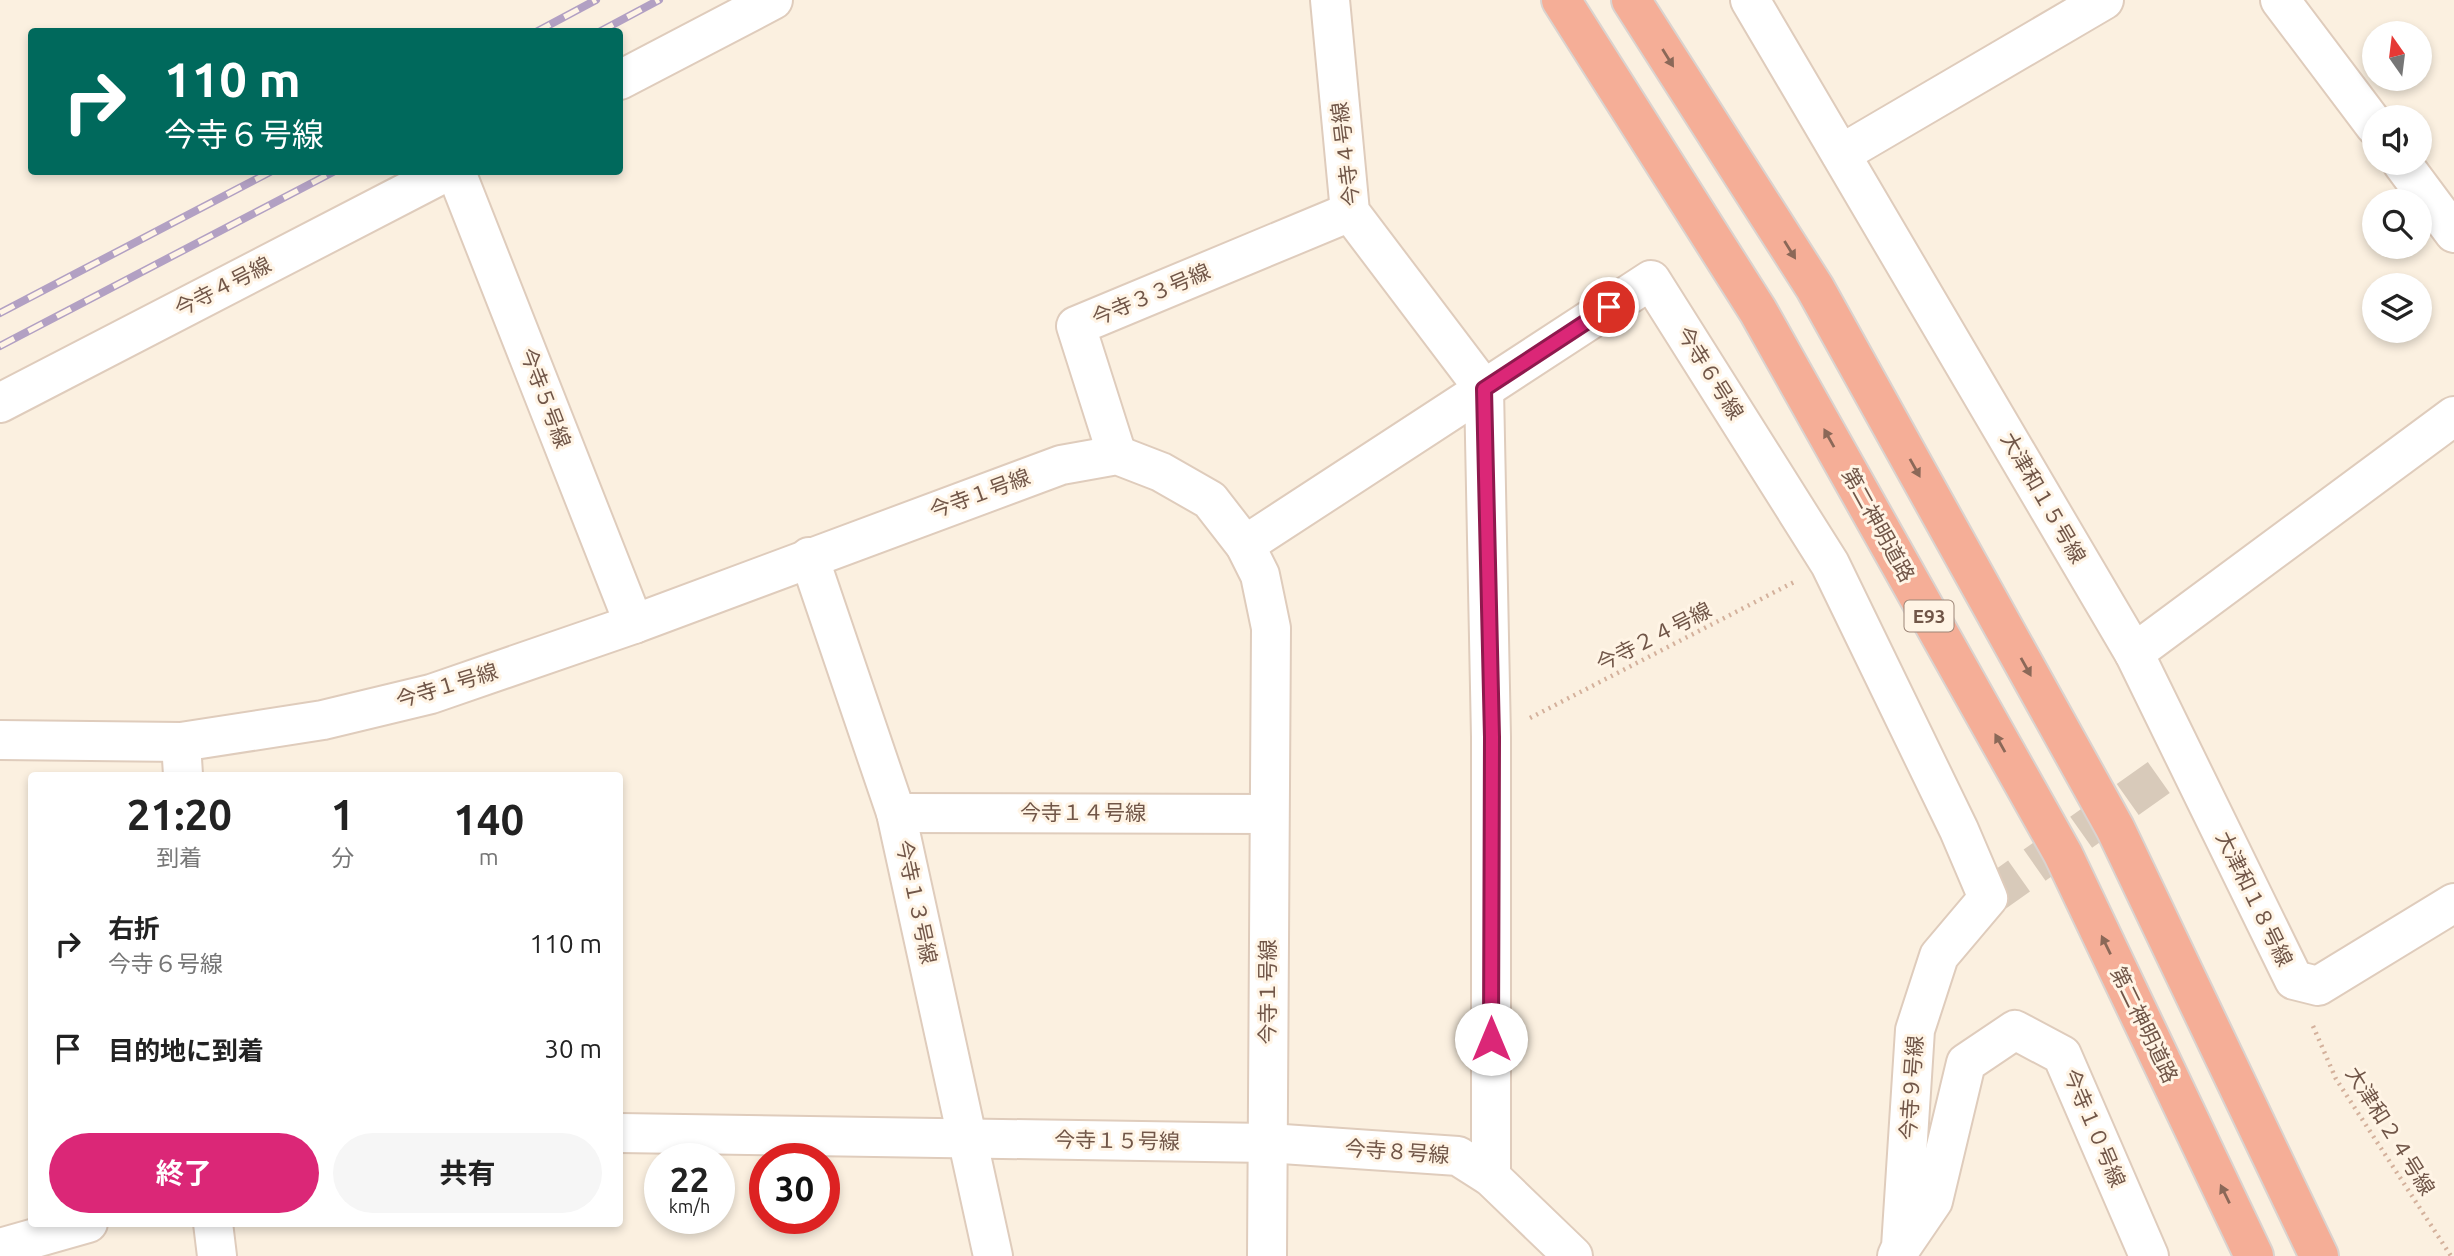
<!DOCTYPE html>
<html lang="ja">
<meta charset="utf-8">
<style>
:root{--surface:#fff;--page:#f6f6f6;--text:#222;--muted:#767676;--accent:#db2777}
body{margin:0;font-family:Ubuntu,"Noto Sans JP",sans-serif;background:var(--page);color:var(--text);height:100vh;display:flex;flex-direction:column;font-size:26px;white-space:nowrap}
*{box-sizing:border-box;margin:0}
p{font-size:23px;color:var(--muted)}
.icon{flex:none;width:38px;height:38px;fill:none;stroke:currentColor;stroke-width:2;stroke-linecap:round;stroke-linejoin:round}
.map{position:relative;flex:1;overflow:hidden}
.panel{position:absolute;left:28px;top:772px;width:595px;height:455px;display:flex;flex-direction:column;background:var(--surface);border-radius:7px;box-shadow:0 4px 10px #0003}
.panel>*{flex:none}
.guide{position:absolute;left:28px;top:28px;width:595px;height:147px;border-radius:7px;box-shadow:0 4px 10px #0003;background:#00695c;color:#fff;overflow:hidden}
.needle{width:46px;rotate:346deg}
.buttons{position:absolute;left:2362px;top:21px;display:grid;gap:14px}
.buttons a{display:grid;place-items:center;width:70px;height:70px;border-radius:50%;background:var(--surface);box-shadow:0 4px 10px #0003;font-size:35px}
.speed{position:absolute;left:644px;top:1143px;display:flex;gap:14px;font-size:35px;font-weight:700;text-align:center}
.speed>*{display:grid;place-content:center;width:91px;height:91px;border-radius:50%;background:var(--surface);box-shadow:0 4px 10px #0003;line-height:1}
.speed small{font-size:18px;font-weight:400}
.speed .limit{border:10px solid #d22;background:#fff;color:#111}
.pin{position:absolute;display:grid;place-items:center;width:60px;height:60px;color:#fff;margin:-30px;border:4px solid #fff;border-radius:50%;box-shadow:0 2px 7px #0007}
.me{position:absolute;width:77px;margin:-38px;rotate:0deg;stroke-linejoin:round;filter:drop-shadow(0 0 5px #0008)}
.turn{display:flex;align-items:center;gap:24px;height:147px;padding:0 21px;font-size:32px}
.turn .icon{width:91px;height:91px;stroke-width:2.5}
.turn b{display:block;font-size:49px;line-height:60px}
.eta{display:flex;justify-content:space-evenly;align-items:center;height:119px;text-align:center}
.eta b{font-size:42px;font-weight:700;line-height:49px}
.primary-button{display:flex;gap:14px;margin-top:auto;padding:14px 21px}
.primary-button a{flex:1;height:80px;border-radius:42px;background:var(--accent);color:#fff;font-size:28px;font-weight:700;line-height:80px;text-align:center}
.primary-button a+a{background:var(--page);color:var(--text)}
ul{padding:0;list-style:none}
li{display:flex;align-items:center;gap:21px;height:105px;padding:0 21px}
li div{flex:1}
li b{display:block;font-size:26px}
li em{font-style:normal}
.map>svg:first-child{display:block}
</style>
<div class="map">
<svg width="2454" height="1256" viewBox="0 0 2454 1256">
<rect width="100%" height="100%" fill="#fbf0e0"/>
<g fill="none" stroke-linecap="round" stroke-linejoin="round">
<!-- minor-tunnel -->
<polyline stroke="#d8caba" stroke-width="38" stroke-dasharray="38 19" stroke-linecap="butt" points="1988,898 2185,759"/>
<defs>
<g id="minor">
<polyline points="1330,0 1350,212 1484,389 1491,737 1491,1177"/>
<polyline points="1750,0 2134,653 2454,416"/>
<polyline points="2280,0 2375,126"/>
<polyline points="620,80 773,0"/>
<polyline points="1841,154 2104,0"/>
<polyline points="2402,163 2454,233"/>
<polyline points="456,172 634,624"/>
<polyline points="0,403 446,172"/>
<polyline points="1117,455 1076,326 1350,212"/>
<polyline points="1245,545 1651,280 1830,564 1959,830 1988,898 1939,956 1915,1030 1901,1247 1897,1256"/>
<polyline points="809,557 896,813 993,1256"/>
<polyline points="2134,653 2294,980 2318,986 2454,903"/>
<polyline points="0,740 181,742 323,720 431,694 634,624 1061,465 1117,455 1161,472 1210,500 1245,545 1260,575 1271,628 1267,1256"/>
<polyline points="181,742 183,775"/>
<polyline points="896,813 1269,814"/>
<polyline points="620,1133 1268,1143 1458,1156 1491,1177 1573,1256"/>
<polyline points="213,1223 217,1256"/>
<polyline points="1903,1245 1933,1201 1966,1063 2015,1030 2062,1055 2149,1256"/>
<polyline points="0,1248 88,1223"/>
</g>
<g id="highway">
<polyline points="1561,0 1758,311 2063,854 2254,1256"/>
<polyline points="1631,0 1815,288 2115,828 2319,1256"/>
</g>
</defs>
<!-- minor casing -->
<use href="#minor" stroke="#dfccbc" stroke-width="42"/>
<!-- highway casing -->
<use href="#highway" stroke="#dad3cf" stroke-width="42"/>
<!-- path -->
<g stroke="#d4b19c" stroke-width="4.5" stroke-dasharray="2 5" stroke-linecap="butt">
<polyline points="1530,718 1796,581"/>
<polyline points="2313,1026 2336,1079 2451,1256"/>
</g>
<!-- minor -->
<use href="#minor" stroke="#fff" stroke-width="38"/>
<!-- highway -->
<use href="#highway" stroke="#f5ae97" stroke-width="38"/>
<defs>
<g id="rail">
<polyline points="536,32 596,0"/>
<polyline points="599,32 659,0"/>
<polyline points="0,313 270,172"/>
<polyline points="0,346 333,172"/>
</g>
</defs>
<!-- rail casing -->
<use href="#rail" stroke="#b2a0c3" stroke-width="8"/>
<!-- rail -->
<use href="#rail" stroke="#fff4e5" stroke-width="5" stroke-dasharray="16" stroke-linecap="butt"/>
</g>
<!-- one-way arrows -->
<defs><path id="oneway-solid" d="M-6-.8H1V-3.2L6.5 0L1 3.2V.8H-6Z" transform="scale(1.75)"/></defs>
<g fill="#8b6858">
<use href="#oneway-solid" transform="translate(1668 58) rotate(58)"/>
<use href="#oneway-solid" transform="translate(1790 250) rotate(58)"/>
<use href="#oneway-solid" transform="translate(1829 438) rotate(-119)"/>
<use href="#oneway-solid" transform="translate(1915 468) rotate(61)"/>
<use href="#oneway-solid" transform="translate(2026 667) rotate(61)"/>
<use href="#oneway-solid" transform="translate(2000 743) rotate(-119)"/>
<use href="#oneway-solid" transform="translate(2106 945) rotate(-116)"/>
<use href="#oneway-solid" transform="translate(2225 1194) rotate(-116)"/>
</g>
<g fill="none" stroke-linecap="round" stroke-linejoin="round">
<defs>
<polyline id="route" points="1491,1039 1492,737 1484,389 1609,307"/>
</defs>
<!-- route casing -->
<use href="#route" stroke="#8e194d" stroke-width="18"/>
<!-- route -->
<use href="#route" stroke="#db2777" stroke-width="12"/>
</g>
<g text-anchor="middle" stroke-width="6" stroke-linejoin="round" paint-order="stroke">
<!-- shield labels -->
<rect fill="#fff4e5" stroke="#9c8577" stroke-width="2" x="1904.5" y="600.5" width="49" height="31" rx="5"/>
<g font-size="19" font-weight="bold" fill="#715648">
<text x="1929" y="623">E93</text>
</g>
<!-- street labels -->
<g font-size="21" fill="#715648" stroke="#fff4e5">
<text transform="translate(1346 154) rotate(-97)" y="7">今寺４号線</text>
<text transform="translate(223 287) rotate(-27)" y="7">今寺４号線</text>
<text transform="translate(1151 295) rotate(-23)" y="7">今寺３３号線</text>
<text transform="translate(1710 373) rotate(58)" y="7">今寺６号線</text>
<text transform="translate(545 398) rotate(69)" y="7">今寺５号線</text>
<text transform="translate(980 494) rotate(-20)" y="7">今寺１号線</text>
<text transform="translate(2043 498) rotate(60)" y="7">大津和１５号線</text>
<text transform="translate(1878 525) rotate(61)" y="7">第二神明道路</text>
<text transform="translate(1654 637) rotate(-27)" y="7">今寺２４号線</text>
<text transform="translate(447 686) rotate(-17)" y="7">今寺１号線</text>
<text x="1083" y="820">今寺１４号線</text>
<text transform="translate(2254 899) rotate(64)" y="7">大津和１８号線</text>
<text transform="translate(916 902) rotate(78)" y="7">今寺１３号線</text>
<text transform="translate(1268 992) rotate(-90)" y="7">今寺１号線</text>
<text transform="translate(2144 1025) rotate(64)" y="7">第二神明道路</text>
<text transform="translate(1912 1088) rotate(-86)" y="7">今寺９号線</text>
<text transform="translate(2094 1128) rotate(67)" y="7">今寺１０号線</text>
<text transform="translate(2390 1131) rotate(58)" y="7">大津和２４号線</text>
<text transform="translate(1117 1141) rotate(1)" y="7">今寺１５号線</text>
<text transform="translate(1397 1152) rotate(4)" y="7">今寺８号線</text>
</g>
</g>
</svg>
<div class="buttons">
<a><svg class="needle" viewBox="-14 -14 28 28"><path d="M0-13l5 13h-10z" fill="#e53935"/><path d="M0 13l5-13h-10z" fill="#767676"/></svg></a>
<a><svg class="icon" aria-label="sound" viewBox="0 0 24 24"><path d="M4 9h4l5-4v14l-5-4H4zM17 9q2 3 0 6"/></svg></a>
<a><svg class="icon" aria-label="search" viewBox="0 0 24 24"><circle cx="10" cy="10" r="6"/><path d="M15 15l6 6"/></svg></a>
<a><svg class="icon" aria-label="layers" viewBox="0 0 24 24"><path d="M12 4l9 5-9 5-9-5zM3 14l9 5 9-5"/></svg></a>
</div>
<div class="speed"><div>22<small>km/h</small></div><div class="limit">30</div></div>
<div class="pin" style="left:1609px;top:307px;background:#d93025"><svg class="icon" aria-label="arrive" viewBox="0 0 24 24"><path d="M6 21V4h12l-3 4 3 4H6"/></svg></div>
<svg class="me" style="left:1491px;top:1039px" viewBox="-20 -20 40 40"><circle r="19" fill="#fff"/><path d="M0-13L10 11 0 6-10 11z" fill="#db2777"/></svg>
<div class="guide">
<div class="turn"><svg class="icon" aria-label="right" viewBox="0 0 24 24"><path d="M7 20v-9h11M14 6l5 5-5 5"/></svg><div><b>110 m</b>今寺６号線</div></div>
</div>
<section class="panel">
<div class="eta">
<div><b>21:20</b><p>到着</p></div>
<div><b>1</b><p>分</p></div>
<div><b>140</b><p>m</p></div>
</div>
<ul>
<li><svg class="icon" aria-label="right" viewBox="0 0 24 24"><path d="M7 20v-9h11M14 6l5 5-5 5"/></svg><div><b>右折</b><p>今寺６号線</p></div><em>110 m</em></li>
<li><svg class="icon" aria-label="arrive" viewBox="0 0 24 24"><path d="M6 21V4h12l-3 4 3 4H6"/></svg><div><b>目的地に到着</b></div><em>30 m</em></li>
</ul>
<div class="primary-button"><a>終了</a><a>共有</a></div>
</section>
</div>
